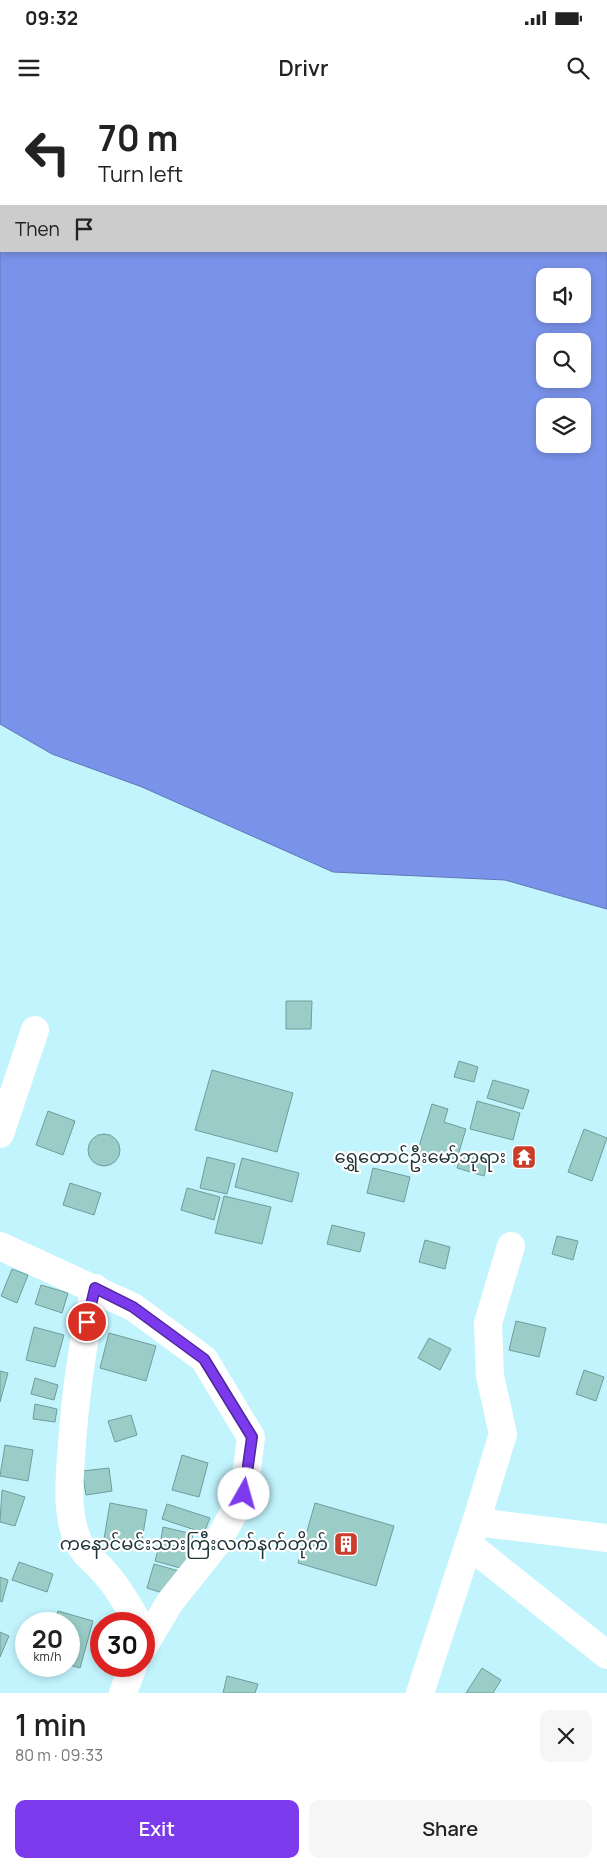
<!DOCTYPE html>
<meta charset="utf-8">
<style>
:root{--surface:#fff;--page:#f6f6f6;--text:#222;--muted:#767676;--accent:#7c3aed}
body{margin:0;font-family:Manrope,"Noto Sans Myanmar",sans-serif;background:var(--page);color:var(--text);height:100vh;display:flex;flex-direction:column;font-size:19px;white-space:nowrap}
*{box-sizing:border-box;margin:0}
p{font-size:16px;color:var(--muted)}
.icon{flex:none;width:28px;height:28px;fill:none;stroke:currentColor;stroke-width:2;stroke-linecap:round;stroke-linejoin:round}
.map{position:relative;height:1593px;overflow:hidden}
.drawer{display:flex;flex-direction:column;background:var(--surface);flex:1}
.drawer>*{flex:none}
.guide{position:absolute;left:0px;top:0px;width:608px;height:152px;box-shadow:0 2px 8px #0003;background:#fff;color:var(--text);overflow:hidden}
.controls{position:absolute;left:536px;top:168px;display:grid;gap:10px}
.controls a{display:grid;place-items:center;width:55px;height:55px;border-radius:10px;background:var(--surface);box-shadow:0 2px 8px #0003;font-size:25px}
.speed{position:absolute;left:15px;top:1512px;display:flex;gap:10px;font-size:25px;font-weight:700;text-align:center}
.speed>*{display:grid;place-content:center;width:65px;height:65px;border-radius:50%;background:var(--surface);box-shadow:0 2px 8px #0003;line-height:1}
.speed small{font-size:12px;font-weight:400}
.speed .limit{border:8px solid #d22;background:#fff;color:#111}
.pin{position:absolute;display:grid;place-items:center;width:42px;height:42px;color:#fff;margin:-21px;border:2px solid #fff;border-radius:50%;box-shadow:0 1px 5px #0007}
.me{position:absolute;width:55px;margin:-28px;rotate:7deg;stroke-linejoin:round;filter:drop-shadow(0 0 4px #0008)}
.turn{display:flex;align-items:center;gap:18px;height:105px;padding:0 15px;font-size:22px}
.turn .icon{width:65px;height:65px;stroke-width:2.5}
.turn b{display:block;font-size:35px;line-height:42px}
.then{display:flex;align-items:center;height:48px;padding:0 15px;background:#0003;gap:10px;font-size:19px}
.round{display:grid;place-items:center;flex:none;width:52px;height:52px;border-radius:10px;background:var(--page)}
.head{display:flex;align-items:center;justify-content:space-between;height:85px;padding:0 15px}
h1{font-size:30px;font-weight:600;line-height:38px}
.primary-button{display:flex;gap:10px;margin-top:auto;padding:10px 15px}
.primary-button a{flex:1;height:58px;border-radius:10px;background:var(--accent);color:#fff;font-size:20px;font-weight:600;line-height:58px;text-align:center}
.primary-button a+a{background:var(--page);color:var(--text)}
.status{display:flex;justify-content:space-between;align-items:center;height:35px;padding:0 25px;background:var(--surface);direction:ltr}
.status svg{height:14px;fill:currentColor}
header{display:flex;justify-content:space-between;align-items:center;height:65px;padding:0 15px;background:var(--surface);font-size:22px;font-weight:600}
.map>svg:first-child{display:block}
</style>
<div class="status"><b>09:32</b><svg viewBox="0 0 49 12"><path d="M0 12V9h3v3zM5 12V6h3v6zM10 12V3h3v9zM15 12V0h3v12zM26 1h20v11H26zM47 4h2v5h-2z"/></svg></div>
<header><svg class="icon" aria-label="menu" viewBox="0 0 24 24"><path d="M4 6h16M4 12h16M4 18h16"/></svg>Drivr<svg class="icon" aria-label="search" viewBox="0 0 24 24"><circle cx="10" cy="10" r="6"/><path d="M15 15l6 6"/></svg></header>
<div class="map">
<svg width="607" height="1593" viewBox="0 0 607 1593">
<rect width="100%" height="100%" fill="#c2f4fd"/>
<!-- water -->
<path fill="#7a93ea" stroke="#5f77b5" fill-rule="evenodd" d="M 0,0 L 607,0 L 607,809 L 505,780 L 333,772 L 142,687 L 52,654 L 0,624 ZM 1,1 L 606,1 L 606,151 L 1,151 ZM 545,176 L 582,176 L 582,214 L 545,214 ZM 545,241 L 582,241 L 582,279 L 545,279 ZM 545,306 L 582,306 L 582,344 L 545,344 Z"/>
<!-- building -->
<g fill="#9accc8" stroke="#6e9e9b">
<polygon points="286,901 312,901 311,929 286,929"/>
<polygon points="459,961 478,967 474,982 454,977"/>
<polygon points="212,970 293,993 277,1052 195,1030"/>
<polygon points="493,980 529,990 523,1009 487,998"/>
<polygon points="477,1001 520,1013 513,1040 470,1029"/>
<polygon points="432,1004 448,1009 444,1022 466,1029 455,1065 417,1053"/>
<polygon points="48,1011 75,1021 63,1055 36,1045"/>
<polygon points="584,1029 607,1038 592,1081 568,1072"/>
<circle cx="104" cy="1050" r="16"/>
<polygon points="462,1052 488,1060 484,1076 457,1068"/>
<polygon points="207,1057 235,1064 227,1094 200,1088"/>
<polygon points="242,1058 299,1073 292,1102 235,1087"/>
<polygon points="373,1068 410,1077 404,1102 367,1093"/>
<polygon points="70,1083 101,1093 94,1115 63,1105"/>
<polygon points="187,1088 220,1097 214,1120 181,1110"/>
<polygon points="224,1096 271,1107 262,1144 215,1133"/>
<polygon points="332,1125 365,1133 360,1152 327,1144"/>
<polygon points="557,1136 578,1141 573,1160 552,1154"/>
<polygon points="425,1140 450,1147 445,1169 419,1162"/>
<polygon points="12,1169 28,1175 17,1203 1,1196"/>
<polygon points="41,1185 68,1193 62,1213 35,1204"/>
<polygon points="516,1221 546,1228 539,1257 509,1250"/>
<polygon points="34,1227 64,1235 55,1267 26,1260"/>
<polygon points="109,1233 156,1246 146,1281 100,1268"/>
<polygon points="429,1238 451,1249 440,1270 418,1258"/>
<polygon points="584,1270 604,1277 596,1301 576,1294"/>
<polygon points="0,1271 8,1273 0,1302"/>
<polygon points="35,1278 58,1285 54,1300 31,1294"/>
<polygon points="35,1304 57,1309 55,1322 33,1319"/>
<polygon points="131,1315 137,1335 115,1342 108,1321"/>
<polygon points="5,1345 33,1350 28,1381 0,1376"/>
<polygon points="182,1355 208,1363 199,1397 172,1390"/>
<polygon points="109,1368 112,1391 86,1395 82,1371"/>
<polygon points="2,1390 25,1397 15,1426 0,1422"/>
<polygon points="110,1403 147,1410 141,1446 104,1439"/>
<polygon points="315,1403 394,1426 376,1486 298,1463"/>
<polygon points="167,1404 210,1418 204,1433 162,1419"/>
<polygon points="163,1427 193,1434 190,1447 161,1439"/>
<polygon points="160,1442 189,1450 184,1469 155,1461"/>
<polygon points="19,1462 53,1474 47,1492 12,1480"/>
<polygon points="154,1464 179,1471 172,1496 147,1488"/>
<polygon points="0,1477 8,1480 2,1502 0,1501"/>
<polygon points="58,1511 93,1521 80,1568 69,1565 69,1524 54,1524"/>
<polygon points="0,1532 9,1536 0,1557"/>
<polygon points="482,1568 501,1580 493,1593 466,1593"/>
<polygon points="227,1576 258,1584 255,1593 223,1593"/>
</g>
<g fill="none" stroke-linecap="round" stroke-linejoin="round">
<!-- minor -->
<g stroke="#fff" stroke-width="28">
<polyline points="0,1034 35,930"/>
<polyline points="0,1146 133,1207 204,1259 251,1337 244,1394 217,1443 170,1502 144,1546"/>
<path d="M 95,1188 C 83,1239 76,1290 72,1343 C 70,1375 65,1411 78,1441 C 84,1455 96,1462 105,1473 C 119,1488 128,1506 139,1524"/>
<polyline points="476,1422 607,1438"/>
<polyline points="469,1445 607,1555"/>
<polyline points="123,1593 133,1566"/>
<polyline points="420,1593 476,1422 503,1334 490,1276 488,1223 511,1146"/>
</g>
</g>
<g fill="none" stroke-linecap="round" stroke-linejoin="round">
<defs>
<polyline id="route" points="87,1222 95,1188 133,1207 204,1259 252,1337 244,1394"/>
</defs>
<!-- route casing -->
<use href="#route" stroke="#51269a" stroke-width="12"/>
<!-- route -->
<use href="#route" stroke="#7c3aed" stroke-width="9"/>
</g>
<!-- icons -->
<defs>
<symbol id="temple-square" viewBox="-11 -11 22 22"><rect x="-9" y="-9" width="18" height="18" rx="4" fill="#ca3d2b" stroke="#fff"/><path d="M0-6L5-2H3V0L6.5 2.5H4V6H1.5V3h-3V6H-4V2.5H-6.5L-3 0V-2H-5Z" fill="#fff"/></symbol>
<symbol id="building-square" viewBox="-11 -11 22 22"><rect x="-9" y="-9" width="18" height="18" rx="4" fill="#ca3d2b" stroke="#fff"/><path d="M-4-6H4V6H1V3H-1V6H-4ZM-2.5-4.3h1.7v1.8h-1.7ZM.8-4.3h1.7v1.8H.8ZM-2.5-1h1.7V.8h-1.7ZM.8-1h1.7V.8H.8Z" fill="#fff"/></symbol>
</defs>
<g fill-rule="evenodd">
<use href="#temple-square" x="510" y="1043" width="28" height="28"/>
<use href="#building-square" x="332" y="1430" width="28" height="28"/>
</g>
<g text-anchor="middle" stroke-width="4.5" stroke-linejoin="round" paint-order="stroke">
<!-- poi labels -->
<g font-size="18" fill="#213538" stroke="#fff" text-anchor="end">
<text x="506" y="1063">ရွှေတောင်ဦးမော်ဘုရား</text>
<text x="328" y="1450">ကနောင်မင်းသားကြီးလက်နက်တိုက်</text>
</g>
</g>
</svg>
<div class="controls">
<a><svg class="icon" aria-label="sound" viewBox="0 0 24 24"><path d="M4 9h4l5-4v14l-5-4H4zM17 9q2 3 0 6"/></svg></a>
<a><svg class="icon" aria-label="search" viewBox="0 0 24 24"><circle cx="10" cy="10" r="6"/><path d="M15 15l6 6"/></svg></a>
<a><svg class="icon" aria-label="layers" viewBox="0 0 24 24"><path d="M12 4l9 5-9 5-9-5zM3 14l9 5 9-5"/></svg></a>
</div>
<div class="speed"><div>20<small>km/h</small></div><div class="limit">30</div></div>
<div class="pin" style="left:87px;top:1222px;background:#d93025"><svg class="icon" aria-label="arrive" viewBox="0 0 24 24"><path d="M6 21V4h12l-3 4 3 4H6"/></svg></div>
<svg class="me" style="left:244px;top:1394px" viewBox="-20 -20 40 40"><circle r="19" fill="#fff"/><path d="M0-13L10 11 0 6-10 11z" fill="#7c3aed"/></svg>
<div class="guide">
<div class="turn"><svg class="icon" aria-label="left" viewBox="0 0 24 24"><path d="M17 20v-9H6M10 6l-5 5 5 5"/></svg><div><b>70 m</b>Turn left</div></div>
<div class="then">Then<svg class="icon" aria-label="arrive" viewBox="0 0 24 24"><path d="M6 21V4h12l-3 4 3 4H6"/></svg></div>
</div>
</div>
<section class="drawer">
<div class="head"><div><h1>1 min</h1><p>80 m · 09:33</p></div><a class="round"><svg class="icon" aria-label="close" viewBox="0 0 24 24"><path d="M6 6l12 12M18 6L6 18"/></svg></a></div>
<div class="primary-button"><a>Exit</a><a>Share</a></div>
</section>
